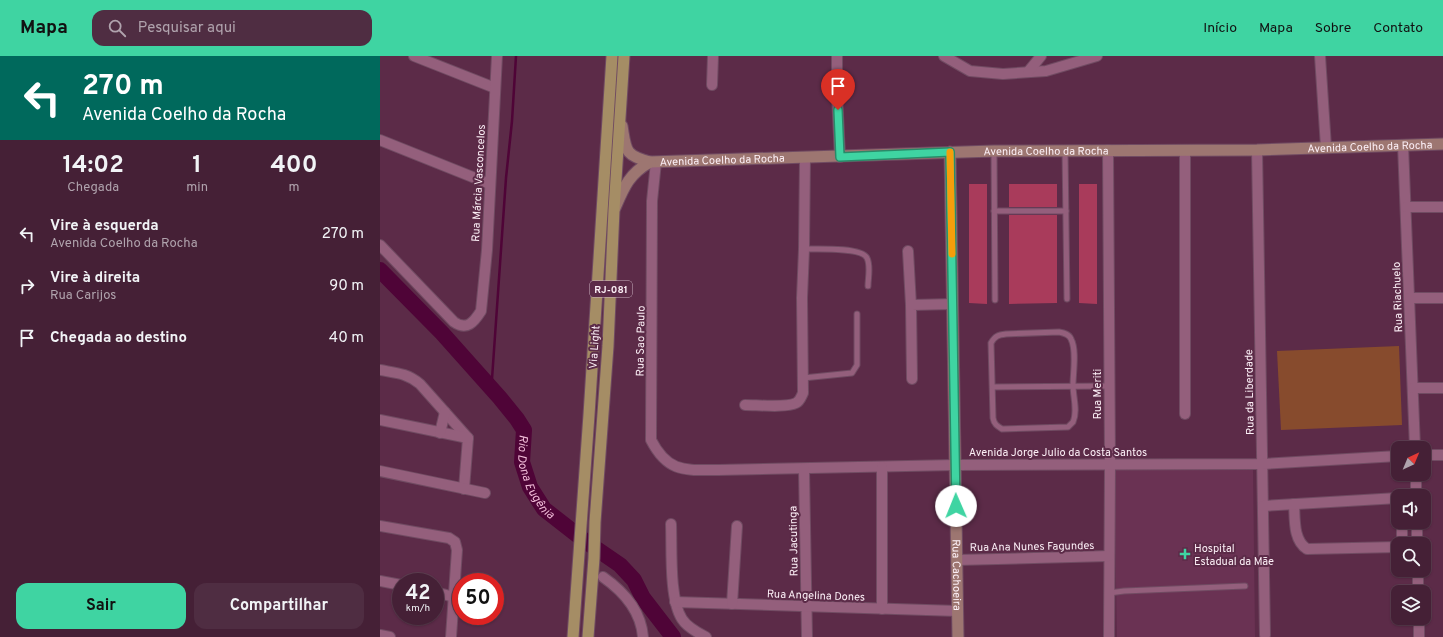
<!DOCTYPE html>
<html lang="pt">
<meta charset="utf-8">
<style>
:root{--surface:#452036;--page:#4f2d42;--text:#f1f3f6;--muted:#b0a3ad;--line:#5d3e51;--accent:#3fd4a2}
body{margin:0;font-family:Overpass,sans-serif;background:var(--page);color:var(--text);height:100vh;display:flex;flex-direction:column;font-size:15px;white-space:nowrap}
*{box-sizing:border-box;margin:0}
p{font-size:13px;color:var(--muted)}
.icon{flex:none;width:22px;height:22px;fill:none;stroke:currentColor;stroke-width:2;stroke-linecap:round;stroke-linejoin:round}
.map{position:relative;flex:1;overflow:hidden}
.side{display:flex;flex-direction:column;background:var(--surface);width:380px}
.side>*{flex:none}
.banner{background:#00695c;color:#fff;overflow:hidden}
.needle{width:26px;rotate:44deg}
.controls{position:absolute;left:1011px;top:385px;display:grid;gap:8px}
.controls a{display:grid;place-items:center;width:40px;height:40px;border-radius:8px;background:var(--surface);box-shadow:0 1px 3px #0004,0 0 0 1px var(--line);font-size:20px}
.speed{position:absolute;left:12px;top:517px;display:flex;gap:8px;font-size:20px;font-weight:700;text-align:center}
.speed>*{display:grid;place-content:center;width:52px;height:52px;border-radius:50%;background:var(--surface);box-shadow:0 1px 3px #0004,0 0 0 1px var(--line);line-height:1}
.speed small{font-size:10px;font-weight:400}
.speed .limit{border:6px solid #d22;background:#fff;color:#111}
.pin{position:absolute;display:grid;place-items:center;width:34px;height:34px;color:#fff;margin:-41px -17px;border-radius:50% 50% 50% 0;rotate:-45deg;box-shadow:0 0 4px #0007}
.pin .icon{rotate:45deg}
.me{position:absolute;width:44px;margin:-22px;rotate:359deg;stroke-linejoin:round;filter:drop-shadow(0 0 3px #0008)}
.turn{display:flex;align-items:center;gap:14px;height:84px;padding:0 16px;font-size:18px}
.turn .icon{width:52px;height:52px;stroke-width:2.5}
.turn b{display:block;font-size:28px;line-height:34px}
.eta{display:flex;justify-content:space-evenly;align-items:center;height:68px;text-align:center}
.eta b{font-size:24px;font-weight:700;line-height:28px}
.primary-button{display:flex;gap:8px;margin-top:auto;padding:8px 16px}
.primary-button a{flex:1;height:46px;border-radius:12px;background:var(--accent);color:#111;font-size:16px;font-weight:700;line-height:46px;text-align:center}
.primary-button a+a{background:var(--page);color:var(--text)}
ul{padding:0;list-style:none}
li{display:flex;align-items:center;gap:12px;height:52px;padding:0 16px}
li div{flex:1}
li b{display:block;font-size:15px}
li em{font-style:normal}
header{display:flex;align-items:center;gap:24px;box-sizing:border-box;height:56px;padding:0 20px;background:var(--accent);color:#111}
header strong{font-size:19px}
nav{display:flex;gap:22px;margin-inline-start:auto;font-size:14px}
.search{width:280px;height:36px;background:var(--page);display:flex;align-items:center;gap:10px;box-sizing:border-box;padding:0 14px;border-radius:12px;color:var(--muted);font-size:15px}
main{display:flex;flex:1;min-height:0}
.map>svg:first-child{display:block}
</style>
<header>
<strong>Mapa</strong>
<div class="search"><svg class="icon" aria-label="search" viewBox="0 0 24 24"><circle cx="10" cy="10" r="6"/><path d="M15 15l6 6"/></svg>Pesquisar aqui</div>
<nav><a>Início</a><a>Mapa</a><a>Sobre</a><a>Contato</a></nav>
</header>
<main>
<section class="side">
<div class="banner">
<div class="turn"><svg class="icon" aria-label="left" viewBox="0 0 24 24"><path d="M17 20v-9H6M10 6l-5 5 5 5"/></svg><div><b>270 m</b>Avenida Coelho da Rocha</div></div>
</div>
<div class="eta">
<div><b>14:02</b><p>Chegada</p></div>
<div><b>1</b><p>min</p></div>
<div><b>400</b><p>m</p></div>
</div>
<ul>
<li><svg class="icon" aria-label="left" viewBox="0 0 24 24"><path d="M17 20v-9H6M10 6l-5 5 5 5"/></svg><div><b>Vire à esquerda</b><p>Avenida Coelho da Rocha</p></div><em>270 m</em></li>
<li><svg class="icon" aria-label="right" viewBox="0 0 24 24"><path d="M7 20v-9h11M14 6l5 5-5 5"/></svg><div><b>Vire à direita</b><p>Rua Carijos</p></div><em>90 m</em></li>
<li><svg class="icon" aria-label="arrive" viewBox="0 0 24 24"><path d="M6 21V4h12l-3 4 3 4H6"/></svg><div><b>Chegada ao destino</b></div><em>40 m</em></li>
</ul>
<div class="primary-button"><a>Sair</a><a>Compartilhar</a></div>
</section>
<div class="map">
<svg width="1063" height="581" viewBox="0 0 1063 581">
<rect width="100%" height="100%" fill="#5c2b48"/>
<!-- built -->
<polygon fill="#6a3253" points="734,411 873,414 875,581 737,581"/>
<!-- green -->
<polygon fill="#874b2d" points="1019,290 1022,369 901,374 897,295"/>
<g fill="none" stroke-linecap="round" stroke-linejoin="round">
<!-- stream -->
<polyline stroke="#4f0437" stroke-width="2.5" points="120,342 112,323 126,122 132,65 136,0"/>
<!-- river -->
<path stroke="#4f0437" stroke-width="16" id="s1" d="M 0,214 L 62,277 L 120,342 L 137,363 L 144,374 L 142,406 L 150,431 L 164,453 L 205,485 L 240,509 L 254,524 L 263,542 L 293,581"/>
</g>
<!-- building -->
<g fill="#a93b5b">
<polygon points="589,128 607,128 607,248 589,247"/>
<rect x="629" y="128" width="48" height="23"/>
<polygon points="699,128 717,128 717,248 699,247"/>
<polygon points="629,159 677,159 677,247 629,248"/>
</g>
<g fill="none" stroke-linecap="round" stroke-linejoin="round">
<defs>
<g id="service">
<polyline points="685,94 687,243"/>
<polyline points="614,95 615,244"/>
<polyline points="614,155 686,155"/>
<path d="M 424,193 C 437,193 482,191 487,202 C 491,210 488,222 488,230"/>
<path d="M 679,276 C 684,277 689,278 691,283 C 697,294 693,317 693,329 C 693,341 698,355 693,366 L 688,371 L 622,373 C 617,370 614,368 613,362 L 611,287 C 615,280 618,279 626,278 Z"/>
<polyline points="423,322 472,317 477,309 477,258"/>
<polyline points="613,331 729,330"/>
<polyline points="729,537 744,535 865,530"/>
</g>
<g id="minor">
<polyline points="34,0 115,32"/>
<polyline points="457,0 457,38 460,101"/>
<polyline points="564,0 590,15 623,18 666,15 717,0"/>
<polyline points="940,0 946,91"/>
<polyline points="648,16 661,0"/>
<polyline points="332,29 333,0"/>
<polyline points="0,84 110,128"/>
<polyline points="1023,89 1035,392"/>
<polyline points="728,94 730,408 729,581"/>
<polyline points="877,94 885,579"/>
<polyline points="805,95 805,358"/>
<path d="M 276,106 L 272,145 L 271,384 C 288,417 305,414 338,414 L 575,409 L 882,408 L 1018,400"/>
<polyline points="1026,151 1063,151"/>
<path d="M 0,189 L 74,266 C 87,275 94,266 101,255 L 107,194 L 117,0"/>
<polyline points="528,195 531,249"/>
<polyline points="1029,242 1063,242"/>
<path d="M 0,314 C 16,317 27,317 40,328 L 88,382 L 84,433"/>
<polyline points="532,323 531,249 573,248"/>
<polyline points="1033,332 1063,332"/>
<path d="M 365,349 C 377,349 406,352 416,347 C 420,345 421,341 423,337 L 422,242 L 424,193 L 425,102"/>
<polyline points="0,364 88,382"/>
<polyline points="60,377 65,356"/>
<polyline points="1044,399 1063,399"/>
<polyline points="502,411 502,553"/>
<polyline points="424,413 427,581"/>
<polyline points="0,415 105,437"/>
<polyline points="1036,418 1036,440"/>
<path d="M 914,448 C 915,463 913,484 927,493 L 1018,491"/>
<polyline points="883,450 1018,442"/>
<polyline points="1037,466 1037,488"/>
<path d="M 291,468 C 292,492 289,543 302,563 C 307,571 318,577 326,581"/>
<polyline points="0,470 69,482 75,486 77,494 71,581"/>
<polyline points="1022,473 1022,488"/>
<polyline points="577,504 729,500"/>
<polyline points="1038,514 1038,536"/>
<path d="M 223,521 C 243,535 261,555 263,581"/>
<polyline points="0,525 21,529"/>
<polyline points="55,536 74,541"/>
<polyline points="295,546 578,555"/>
<polyline points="352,548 357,470"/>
<polyline points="1039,562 1039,581"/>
<polyline points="0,579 10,581"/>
</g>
<g id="secondary">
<path id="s2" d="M 242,70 C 246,94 244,99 270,106 L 614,95 L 877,94 L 1063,88"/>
<path id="s3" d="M 570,96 L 578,581"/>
<path d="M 235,152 C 244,131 249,118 270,106"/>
</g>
<g id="primary">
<polyline points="193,581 209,359 232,0"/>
<polyline points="208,581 214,502 215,466 228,290 234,154 244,0"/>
</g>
</defs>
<!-- service casing -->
<use href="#service" stroke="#704b62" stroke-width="7"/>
<!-- minor casing -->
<use href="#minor" stroke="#704b62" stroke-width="12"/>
<!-- secondary casing -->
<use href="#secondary" stroke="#704b62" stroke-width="13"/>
<!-- primary casing -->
<use href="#primary" stroke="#704b62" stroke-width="13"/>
<!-- service -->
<use href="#service" stroke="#945f7c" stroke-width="5"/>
<!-- minor -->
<use href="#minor" stroke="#945f7c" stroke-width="10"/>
<!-- secondary -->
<use href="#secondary" stroke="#9d7671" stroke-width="11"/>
<!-- primary -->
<use href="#primary" stroke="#a58d65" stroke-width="11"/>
</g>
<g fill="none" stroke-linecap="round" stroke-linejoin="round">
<defs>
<polyline id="route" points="458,54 460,101 570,96 576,450"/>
</defs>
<!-- route casing -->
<use href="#route" stroke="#298a69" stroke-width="10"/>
<!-- route -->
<use href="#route" stroke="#3fd4a2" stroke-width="7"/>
<!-- slow -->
<polyline stroke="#f59e0b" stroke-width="7" points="570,96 572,198"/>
</g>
<!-- markers -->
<path fill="#3fd4a2" stroke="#5c2b48" stroke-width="1.5" d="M803 492h4v4h4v4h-4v4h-4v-4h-4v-4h4z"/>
<g text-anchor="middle" stroke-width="4" stroke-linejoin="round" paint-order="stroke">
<!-- shield labels -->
<rect fill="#5c2b48" stroke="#ccb4c2" stroke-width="1" x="210" y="225" width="42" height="16" rx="3"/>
<g font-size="10" font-weight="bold" fill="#fceff6">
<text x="231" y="237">RJ-081</text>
</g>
<!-- street labels -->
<g font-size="11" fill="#fceff6" stroke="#5c2b48">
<text dy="4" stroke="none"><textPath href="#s2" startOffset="771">Avenida Coelho da Rocha</textPath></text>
<text dy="4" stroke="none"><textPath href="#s2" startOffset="447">Avenida Coelho da Rocha</textPath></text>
<text dy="4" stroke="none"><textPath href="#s2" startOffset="123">Avenida Coelho da Rocha</textPath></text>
<text transform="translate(98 127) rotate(-87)" y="4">Rua Márcia Vasconcelos</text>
<text transform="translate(1017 241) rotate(-92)" y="4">Rua Riachuelo</text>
<text transform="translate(260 285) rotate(-89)" y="4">Rua Sao Paulo</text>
<text transform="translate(214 291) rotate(-86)" y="4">Via Light</text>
<text transform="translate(869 336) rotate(-91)" y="4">Rua da Liberdade</text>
<text transform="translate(717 338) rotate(-90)" y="4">Rua Meriti</text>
<text x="678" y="400">Avenida Jorge Julio da Costa Santos</text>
<text transform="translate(413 485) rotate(-91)" y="4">Rua Jacutinga</text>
<text transform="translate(652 490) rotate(-1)" y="4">Rua Ana Nunes Fagundes</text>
<text dy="4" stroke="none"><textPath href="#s3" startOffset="423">Rua Cachoeira</textPath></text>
<text transform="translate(436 539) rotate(2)" y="4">Rua Angelina Dones</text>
</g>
<!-- poi labels -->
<g font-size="11" fill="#fceff6" stroke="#5c2b48" text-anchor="start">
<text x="814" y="496">Hospital<tspan x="814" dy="13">Estadual da Mãe</tspan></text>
</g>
<!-- water labels -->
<g font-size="12" font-style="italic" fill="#f2bdd9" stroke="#5c2b48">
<text dy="4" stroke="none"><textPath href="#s1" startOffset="266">Rio Dona Eugênia</textPath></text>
</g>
</g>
</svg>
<div class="controls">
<a><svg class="needle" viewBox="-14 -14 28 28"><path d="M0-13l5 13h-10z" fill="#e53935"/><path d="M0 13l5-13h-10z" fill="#b0a3ad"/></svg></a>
<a><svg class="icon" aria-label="sound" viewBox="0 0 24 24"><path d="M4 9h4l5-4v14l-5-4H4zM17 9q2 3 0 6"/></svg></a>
<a><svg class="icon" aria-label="search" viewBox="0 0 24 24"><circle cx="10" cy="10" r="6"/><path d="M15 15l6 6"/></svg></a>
<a><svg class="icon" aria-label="layers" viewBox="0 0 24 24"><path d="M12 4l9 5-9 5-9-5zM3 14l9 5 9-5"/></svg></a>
</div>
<div class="speed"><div>42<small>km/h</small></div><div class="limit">50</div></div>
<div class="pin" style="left:458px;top:54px;background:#d93025"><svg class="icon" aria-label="arrive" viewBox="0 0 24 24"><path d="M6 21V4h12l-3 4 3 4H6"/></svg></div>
<svg class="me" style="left:576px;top:450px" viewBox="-20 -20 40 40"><circle r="19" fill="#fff"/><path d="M0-13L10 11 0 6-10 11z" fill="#3fd4a2"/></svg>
</div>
</main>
